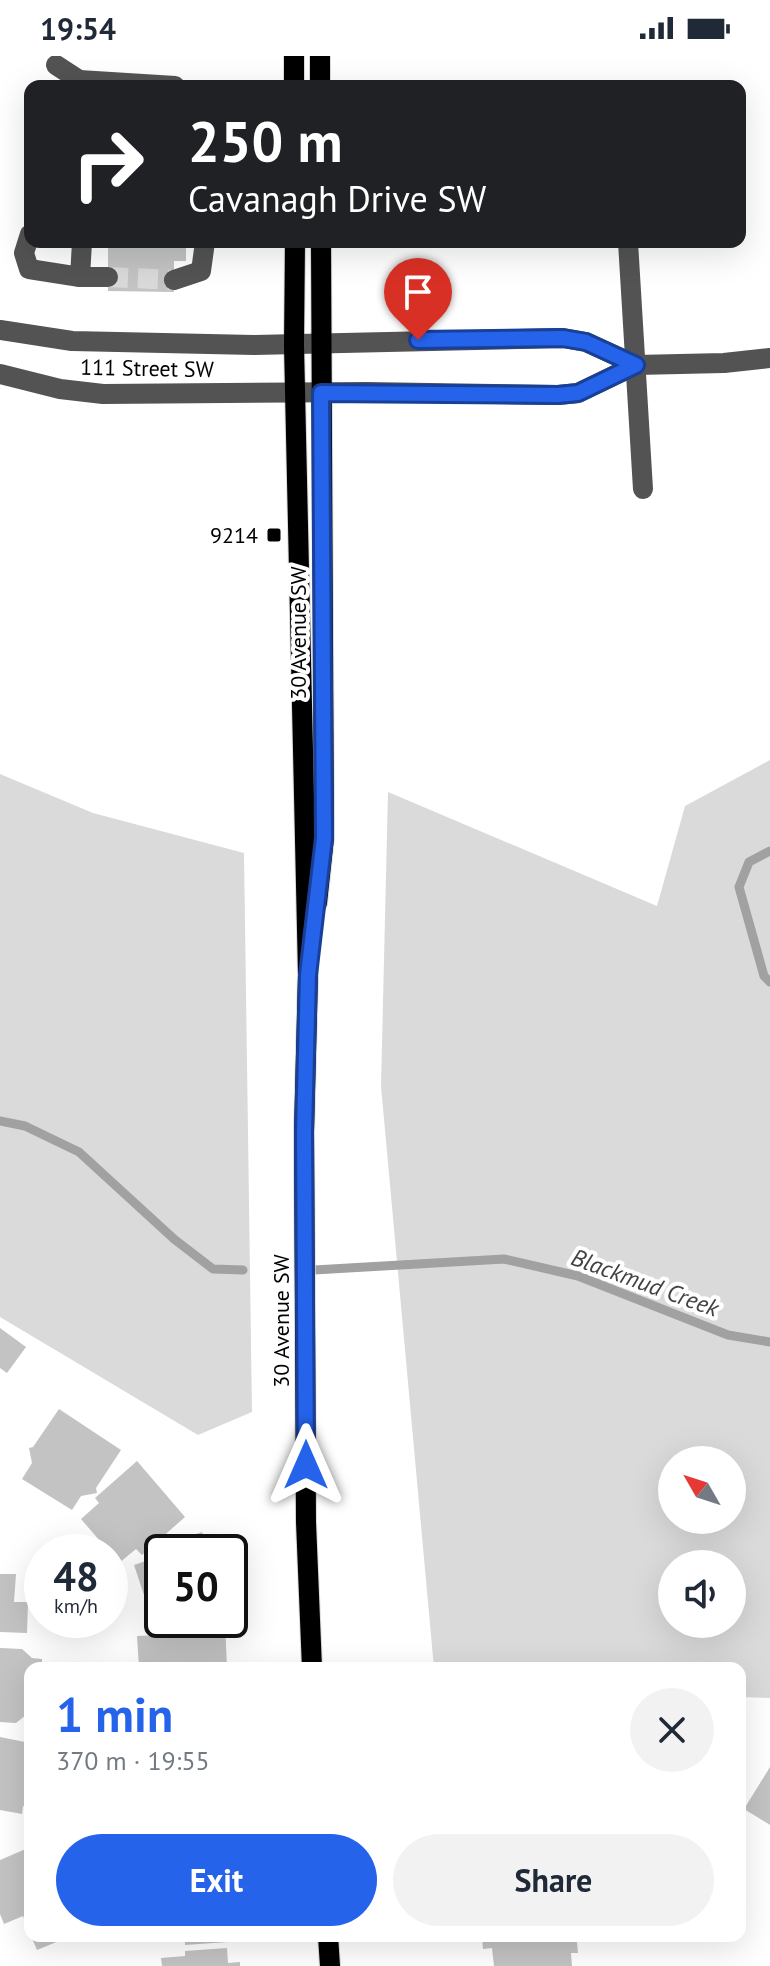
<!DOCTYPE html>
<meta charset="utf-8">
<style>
:root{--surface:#fff;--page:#f2f2f3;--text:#1f2937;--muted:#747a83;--accent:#2563eb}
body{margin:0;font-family:"PT Sans",sans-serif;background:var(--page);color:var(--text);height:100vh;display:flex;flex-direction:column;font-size:30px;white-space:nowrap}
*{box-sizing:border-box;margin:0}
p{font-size:26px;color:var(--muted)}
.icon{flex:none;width:44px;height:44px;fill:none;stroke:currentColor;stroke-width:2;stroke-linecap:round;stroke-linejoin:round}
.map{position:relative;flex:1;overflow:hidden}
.drawer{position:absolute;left:24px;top:1606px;width:722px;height:280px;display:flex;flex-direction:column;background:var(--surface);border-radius:16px;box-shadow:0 8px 32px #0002}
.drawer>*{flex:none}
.top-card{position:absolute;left:24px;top:24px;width:722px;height:168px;border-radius:16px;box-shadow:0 8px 32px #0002;background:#202124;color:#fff;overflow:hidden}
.needle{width:52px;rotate:309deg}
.buttons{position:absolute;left:658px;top:1390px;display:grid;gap:16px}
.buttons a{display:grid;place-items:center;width:88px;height:88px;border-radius:50%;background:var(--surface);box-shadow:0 8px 32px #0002;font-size:40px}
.speed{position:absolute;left:24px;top:1478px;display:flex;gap:16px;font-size:40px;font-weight:700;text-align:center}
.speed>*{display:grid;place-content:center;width:104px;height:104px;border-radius:50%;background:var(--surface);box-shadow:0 8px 32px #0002;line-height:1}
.speed small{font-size:20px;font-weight:400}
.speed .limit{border:4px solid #111;border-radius:12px;background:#fff;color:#111}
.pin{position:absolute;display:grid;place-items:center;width:68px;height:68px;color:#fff;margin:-82px -34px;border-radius:50% 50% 50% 0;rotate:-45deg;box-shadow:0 0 8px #0007}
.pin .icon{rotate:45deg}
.me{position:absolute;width:88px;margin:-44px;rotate:0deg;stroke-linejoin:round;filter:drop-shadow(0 0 6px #0008)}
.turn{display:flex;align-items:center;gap:28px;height:168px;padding:0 32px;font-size:36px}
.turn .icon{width:104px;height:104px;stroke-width:2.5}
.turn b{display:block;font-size:56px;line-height:68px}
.round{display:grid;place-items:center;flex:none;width:84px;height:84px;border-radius:42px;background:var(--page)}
.head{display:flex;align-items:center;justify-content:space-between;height:136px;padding:0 32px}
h1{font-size:48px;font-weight:800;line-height:60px;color:var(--accent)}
.action{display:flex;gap:16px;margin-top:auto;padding:16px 32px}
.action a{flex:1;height:92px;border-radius:48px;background:var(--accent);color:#fff;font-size:32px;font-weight:800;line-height:92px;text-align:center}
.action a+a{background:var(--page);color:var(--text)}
.status{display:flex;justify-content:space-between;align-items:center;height:56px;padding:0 40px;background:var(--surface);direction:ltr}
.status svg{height:22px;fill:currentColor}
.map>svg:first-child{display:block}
</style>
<div class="status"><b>19:54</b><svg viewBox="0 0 49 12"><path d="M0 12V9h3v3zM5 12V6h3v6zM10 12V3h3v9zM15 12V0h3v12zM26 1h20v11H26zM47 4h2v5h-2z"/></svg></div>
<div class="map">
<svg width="770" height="1910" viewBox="0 0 770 1910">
<rect width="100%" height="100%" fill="#fff"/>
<!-- green -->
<g fill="#dadada" fill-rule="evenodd">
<path d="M 770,704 L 770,1642 L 740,1641 L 740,1612 L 434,1612 L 381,1030 L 388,736 L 657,850 L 685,750 ZM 672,1404 L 732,1404 L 732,1464 L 672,1464 ZM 672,1508 L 732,1508 L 732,1568 L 672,1568 Z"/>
<polygon points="0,718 93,757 244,797 252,1356 198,1379 0,1261"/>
</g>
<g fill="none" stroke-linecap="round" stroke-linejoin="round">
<!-- stream -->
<g stroke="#a1a1a1" stroke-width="9">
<polyline points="770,795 749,806 739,831 764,920 770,926"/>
<polyline points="0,1065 25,1070 79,1096 174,1183 213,1213 243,1214"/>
<polyline points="314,1214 504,1203 578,1220 728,1279 770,1286"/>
</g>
</g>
<!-- building -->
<g fill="#c3c3c3">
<polygon points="108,186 186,186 186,205 174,205 174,236 108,235"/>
<polygon points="0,1272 26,1291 7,1317 0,1312"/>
<polygon points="59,1353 121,1394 96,1432 97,1437 81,1440 72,1454 22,1423 32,1407 29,1392 33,1391"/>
<polygon points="137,1405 185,1461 142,1499 136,1493 119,1507 81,1463 99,1447 95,1442"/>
<polygon points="202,1476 209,1496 162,1496 162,1557 151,1560 134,1509 157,1501 154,1492"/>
<polygon points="0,1518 16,1518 14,1546 28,1546 27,1577 0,1576"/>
<polygon points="225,1567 227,1612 139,1612 137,1580 162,1579 162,1571"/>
<polygon points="0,1592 22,1593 32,1602 42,1603 42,1612 30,1612 30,1659 26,1659 16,1667 0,1666"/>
<polygon points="0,1681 30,1687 30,1752 23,1750 22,1758 0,1754"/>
<polygon points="770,1711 770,1769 744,1753"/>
<polygon points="28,1792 30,1797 30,1876 23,1860 4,1868 0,1858 0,1804"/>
<polygon points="31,1880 71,1880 37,1894"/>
<polygon points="161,1880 228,1880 228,1886 185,1889 185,1883 161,1884"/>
<polygon points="568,1880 569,1886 577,1886 578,1897 571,1897 572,1910 494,1910 492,1892 483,1893 482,1881"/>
<polygon points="227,1892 228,1907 240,1906 240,1910 162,1910 161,1902 185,1900 185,1895"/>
</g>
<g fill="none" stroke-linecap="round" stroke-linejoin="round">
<!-- minor-tunnel -->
<polyline stroke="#d9d9d9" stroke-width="20" stroke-dasharray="20 10" stroke-linecap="butt" points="108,221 174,224"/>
<defs>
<g id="major">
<polyline points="294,0 294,30"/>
<polyline points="320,0 320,30"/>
<polyline points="295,186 294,289 308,919 304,1076 306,1466 312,1612"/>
<polyline points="317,847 324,782 321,186"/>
<polyline points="328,1880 330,1910"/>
</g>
</defs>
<!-- major casing -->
<use href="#major" stroke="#dbdbdb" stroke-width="22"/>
<!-- minor -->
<g stroke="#535353" stroke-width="20">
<polyline points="56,9 79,24"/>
<polyline points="77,30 79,24 175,30"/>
<polyline points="30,178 24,197 29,213 80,221 108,221"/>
<polyline points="628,186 643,433"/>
<polyline points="80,221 82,186"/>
<polyline points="174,224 201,215 205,186"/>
<polyline points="0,274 72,285 254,289 563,282 586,286 636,309 724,307 770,302"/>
<polyline points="0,318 60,333 103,338 366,336 558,339 578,337 636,309"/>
</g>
<!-- major -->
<use href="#major" stroke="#000" stroke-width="20"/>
</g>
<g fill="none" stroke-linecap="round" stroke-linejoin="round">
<defs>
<polyline id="route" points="306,1409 304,1076 308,919 324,782 321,337 558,339 578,337 636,309 586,286 563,282 418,284"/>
</defs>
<!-- route casing -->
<use href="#route" stroke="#184099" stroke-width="20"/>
<!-- route -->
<use href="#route" stroke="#2563eb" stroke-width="14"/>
</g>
<!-- markers -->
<rect fill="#000" stroke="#fff" stroke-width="3" x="266" y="471" width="16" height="16" rx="4"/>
<g text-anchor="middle" stroke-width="8" stroke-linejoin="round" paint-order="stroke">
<!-- street labels -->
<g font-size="22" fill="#000" stroke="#fff">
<text transform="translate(147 312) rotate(1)" y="8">111 Street SW</text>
<text transform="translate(298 577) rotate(-90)" y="8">30 Avenue SW</text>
<text transform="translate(281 1265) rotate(-90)" y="8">30 Avenue SW</text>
</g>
<!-- poi labels -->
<g font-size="22" fill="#000" stroke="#fff" text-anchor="end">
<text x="258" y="487">9214</text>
</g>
<!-- water labels -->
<g font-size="24" font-style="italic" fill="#424242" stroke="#fff">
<text transform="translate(645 1227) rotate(20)" y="8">Blackmud Creek</text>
</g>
</g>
</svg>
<div class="buttons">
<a><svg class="needle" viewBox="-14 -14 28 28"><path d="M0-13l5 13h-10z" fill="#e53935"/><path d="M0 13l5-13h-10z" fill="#747a83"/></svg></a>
<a><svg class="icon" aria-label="sound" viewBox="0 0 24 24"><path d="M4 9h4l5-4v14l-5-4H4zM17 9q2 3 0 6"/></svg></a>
</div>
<div class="speed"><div>48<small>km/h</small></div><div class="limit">50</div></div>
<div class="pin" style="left:418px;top:284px;background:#d93025"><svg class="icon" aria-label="arrive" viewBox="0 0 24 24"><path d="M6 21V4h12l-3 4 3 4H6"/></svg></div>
<svg class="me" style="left:306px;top:1409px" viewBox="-20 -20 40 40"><path d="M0-17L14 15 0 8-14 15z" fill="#2563eb" stroke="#fff" stroke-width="4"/></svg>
<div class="top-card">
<div class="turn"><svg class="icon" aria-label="right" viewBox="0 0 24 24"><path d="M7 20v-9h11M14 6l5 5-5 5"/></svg><div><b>250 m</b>Cavanagh Drive SW</div></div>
</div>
<section class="drawer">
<div class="head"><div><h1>1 min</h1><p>370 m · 19:55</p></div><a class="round"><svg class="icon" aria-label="close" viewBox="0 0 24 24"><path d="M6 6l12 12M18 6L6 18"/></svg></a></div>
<div class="action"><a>Exit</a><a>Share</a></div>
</section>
</div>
